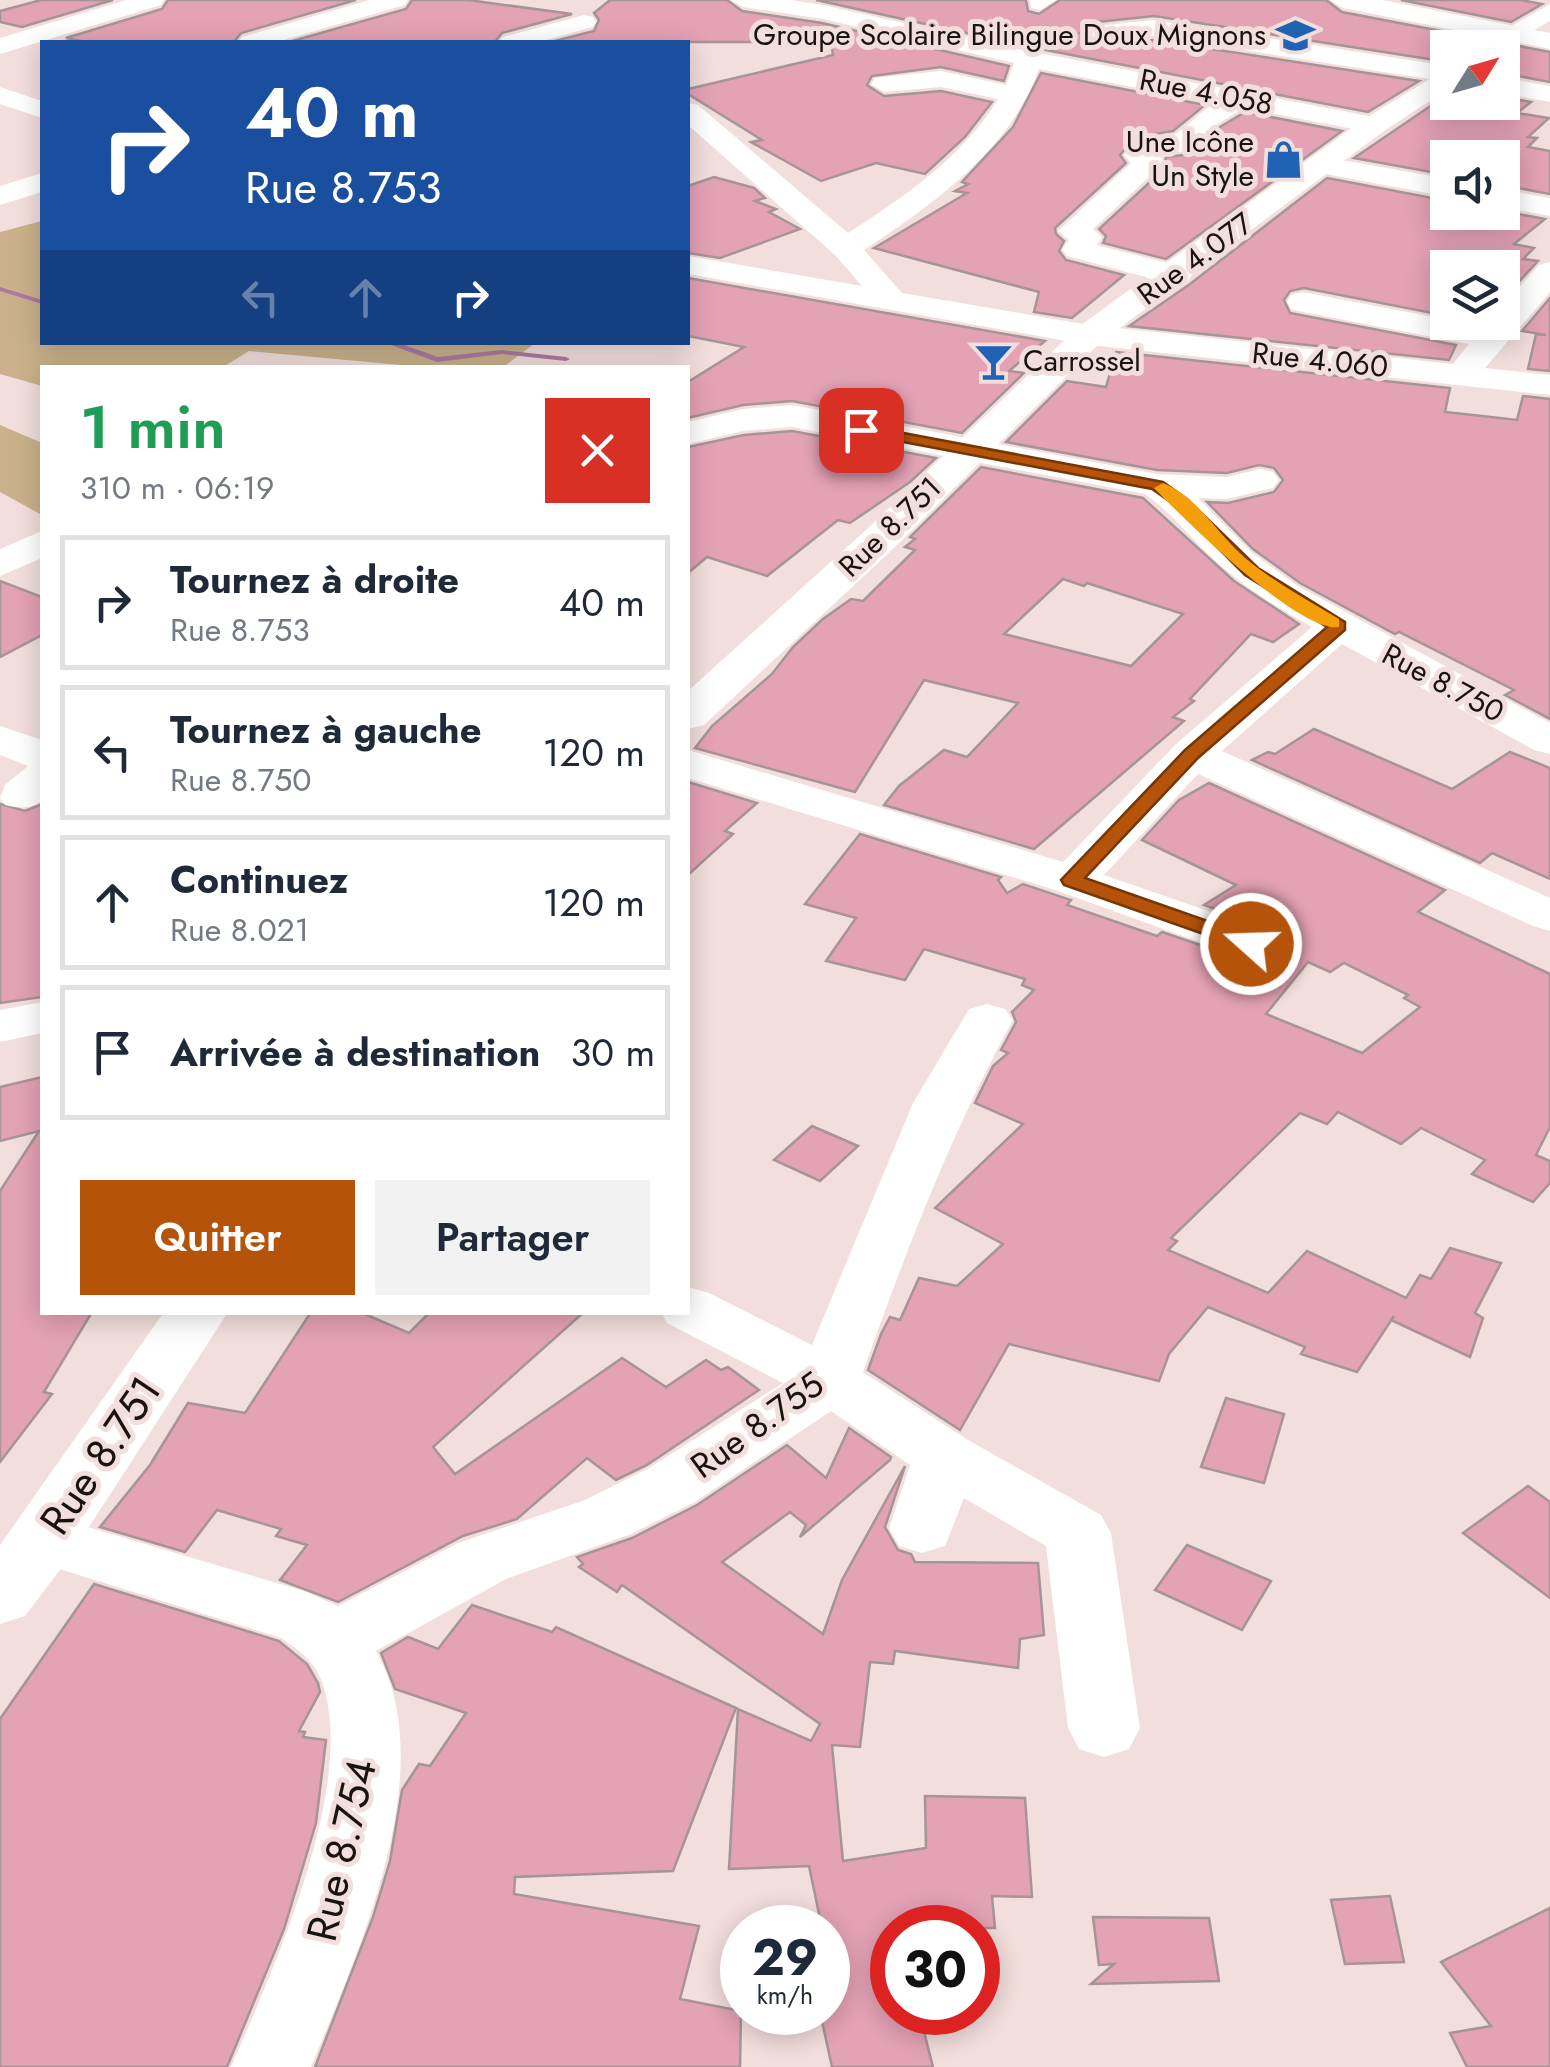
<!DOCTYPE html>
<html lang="fr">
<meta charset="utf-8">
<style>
:root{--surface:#fff;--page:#f2f2f3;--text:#1f2937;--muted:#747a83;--line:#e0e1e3;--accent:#b45309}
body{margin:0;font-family:Jost,sans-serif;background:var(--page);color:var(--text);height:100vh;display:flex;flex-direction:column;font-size:38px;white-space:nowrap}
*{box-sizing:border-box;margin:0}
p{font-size:32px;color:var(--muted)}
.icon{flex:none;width:55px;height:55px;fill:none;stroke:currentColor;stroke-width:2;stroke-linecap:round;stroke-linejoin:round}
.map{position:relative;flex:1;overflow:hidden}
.side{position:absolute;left:40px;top:365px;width:650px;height:950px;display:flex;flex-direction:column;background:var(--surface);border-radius:0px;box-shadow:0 5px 25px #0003}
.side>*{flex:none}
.hud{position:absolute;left:40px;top:40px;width:650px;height:305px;border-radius:0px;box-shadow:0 5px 25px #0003;background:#1a4fa0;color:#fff;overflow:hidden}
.needle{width:65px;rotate:53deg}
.controls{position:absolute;left:1430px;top:30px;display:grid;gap:20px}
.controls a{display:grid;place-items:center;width:90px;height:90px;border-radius:0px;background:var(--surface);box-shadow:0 5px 25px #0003;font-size:50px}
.speed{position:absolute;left:720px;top:1905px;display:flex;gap:20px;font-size:50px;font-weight:700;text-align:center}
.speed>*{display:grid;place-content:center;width:130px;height:130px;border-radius:50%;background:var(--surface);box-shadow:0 5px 25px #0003;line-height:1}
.speed small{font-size:25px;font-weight:400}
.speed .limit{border:15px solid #d22;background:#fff;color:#111}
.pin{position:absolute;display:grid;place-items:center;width:85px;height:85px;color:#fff;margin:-42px;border-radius:20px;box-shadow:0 5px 15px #0006}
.me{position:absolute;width:110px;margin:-55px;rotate:290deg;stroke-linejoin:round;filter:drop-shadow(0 0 8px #0008)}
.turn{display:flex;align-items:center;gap:35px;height:210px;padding:0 40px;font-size:45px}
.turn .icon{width:130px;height:130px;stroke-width:2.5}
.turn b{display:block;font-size:70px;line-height:85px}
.lanes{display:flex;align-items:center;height:95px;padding:0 40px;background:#0003;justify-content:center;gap:50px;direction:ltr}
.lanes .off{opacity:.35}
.round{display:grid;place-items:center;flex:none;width:105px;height:105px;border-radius:0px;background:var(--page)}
.head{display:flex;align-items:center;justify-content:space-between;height:170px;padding:0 40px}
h1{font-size:60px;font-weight:600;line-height:75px;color:#1e9e55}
.action{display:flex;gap:20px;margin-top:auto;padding:20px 40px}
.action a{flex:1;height:115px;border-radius:0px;background:var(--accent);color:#fff;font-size:40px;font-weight:600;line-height:115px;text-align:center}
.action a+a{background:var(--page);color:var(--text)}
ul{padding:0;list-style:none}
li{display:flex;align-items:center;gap:30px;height:135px;margin:0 20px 15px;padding:0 20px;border:5px solid var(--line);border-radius:0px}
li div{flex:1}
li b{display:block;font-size:38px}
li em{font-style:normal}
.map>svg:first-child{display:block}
</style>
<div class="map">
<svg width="1550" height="2067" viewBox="0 0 1550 2067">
<rect width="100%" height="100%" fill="#f2dedc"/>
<!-- green -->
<g fill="#cab18b">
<polygon points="42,221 42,342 535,343 502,368 412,366 249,351 223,367 42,368 42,386 0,374 0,232"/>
<polygon points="0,425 42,443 42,515 0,492"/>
</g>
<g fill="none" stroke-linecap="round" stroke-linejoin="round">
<!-- stream -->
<g fill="#ac7aa1" fill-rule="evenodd">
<polygon points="0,287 42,300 42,304 0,291"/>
<polygon points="383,342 396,342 438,357 502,350 566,357 570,359 566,361 502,354 437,362"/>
</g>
</g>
<!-- building -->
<g fill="#e4a2b5" stroke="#a59498" stroke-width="2.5" fill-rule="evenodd">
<polygon points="41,0 113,0 22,27 0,22 0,11"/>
<polygon points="168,0 356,0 241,33 234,42 86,42 66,38 162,9"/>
<polygon points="412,0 468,0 572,14 502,33 495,42 289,42 406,9"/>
<polygon points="610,0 727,0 742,11 822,23 1009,66 1004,81 941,67 872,76 867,85 884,96 941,91 992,102 965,137 925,174 876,163 821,181 751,142 762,140 688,94 688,89 833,55 831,42 551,42 594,31 599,20 594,13"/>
<polygon points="816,0 1026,0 1028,11 1039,14 1060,0 1326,0 1342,12 1550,52 1550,82 1502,73 1502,48 1448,48 1448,62 1154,16 1097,22 1080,33 1097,46 1153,40 1419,81 1368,112 1030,47"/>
<polygon points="1401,0 1521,0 1542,4 1511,22"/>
<polygon points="1041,73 1205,105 1173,131 1143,136 1129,144 1120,155 1126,163 1055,228 1056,234 1064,241 1059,251 1066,260 1124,275 1072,318 1034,312 1039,292 874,248 967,193 955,191 968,184 962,182 1013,127"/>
<polygon points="1448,94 1448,102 1502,102 1502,97 1531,102 1517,113 1549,118 1528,137 1537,138 1528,147 1550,151 1550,194 1502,185 1502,158 1448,158 1448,175 1354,158"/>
<polygon points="1245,112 1342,131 1166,259 1103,243 1106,236 1099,229 1163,170 1166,157 1192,154 1220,127"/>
<polygon points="714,177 754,188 765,198 755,201 776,209 769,212 800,229 720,258 688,253 688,186"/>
<polygon points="1327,178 1448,201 1448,212 1502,211 1545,219 1514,244 1534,248 1523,259 1538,261 1502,300 1502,268 1448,268 1448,316 1304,288 1290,291 1284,300 1290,313 1456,345 1449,360 1129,326 1190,284"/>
<polygon points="688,278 1045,341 1009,371 1024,373 962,433 792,401 743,405 688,418 688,382 744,347 688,336"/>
<polygon points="1550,298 1550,371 1528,369 1536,334 1546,335 1522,331"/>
<polygon points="1116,352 1450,388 1445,412 1482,416 1517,420 1523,396 1550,399 1550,719 1505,695 1514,690 1399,632 1395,634 1300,583 1253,549 1207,502 1228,503 1274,492 1283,480 1274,468 1259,465 1227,473 1157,470 1006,442 1067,381 1106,387"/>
<polygon points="792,431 936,458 910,482 850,523 838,520 767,576 707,557 688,573 688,447 744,435"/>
<path d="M 981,467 L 1143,498 L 1234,581 L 1299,624 L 1273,642 L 1251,634 L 1190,699 L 1194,701 L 1173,717 L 1184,721 L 1034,849 L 884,805 L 899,786 L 944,750 L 967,757 L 1018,703 L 924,680 L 855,792 L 695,748 L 712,726 L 772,674 L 793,647 L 823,619 L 851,599 L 863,601 L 915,550 L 905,547 L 915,539 L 910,537 ZM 1063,579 L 1084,586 L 1087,583 L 1183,614 L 1131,666 L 1004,634 Z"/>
<polygon points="0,581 42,597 42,635 0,657"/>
<polygon points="1314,729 1452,789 1510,752 1550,768 1550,879 1492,853 1480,863 1252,760 1268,752 1275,754"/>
<polygon points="688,782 757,803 725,831 733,834 688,875"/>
<path d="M 1209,783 L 1445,890 L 1418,912 L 1550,974 L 1550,1127 L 1536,1155 L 1550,1161 L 1550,1183 L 1533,1202 L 1472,1174 L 1485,1160 L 1421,1128 L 1401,1144 L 1338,1112 L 1327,1124 L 1300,1113 L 1171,1238 L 1177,1241 L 1168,1250 L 1268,1293 L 1307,1251 L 1406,1298 L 1420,1275 L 1431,1279 L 1450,1248 L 1501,1263 L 1475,1313 L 1483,1318 L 1470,1357 L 1391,1320 L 1394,1316 L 1357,1372 L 1301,1354 L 1305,1347 L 1208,1307 L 1169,1354 L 1159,1381 L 1009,1344 L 960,1430 L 868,1370 L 881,1334 L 890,1317 L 900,1320 L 919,1278 L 957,1286 L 1003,1244 L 935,1208 L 1023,1124 L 975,1103 L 993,1066 L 1008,1053 L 1001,1050 L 1016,1022 L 1012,1012 L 1034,990 L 1022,985 L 1025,979 L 924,949 L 905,980 L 826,961 L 856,918 L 805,904 L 860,834 L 1001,877 L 998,880 L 1007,893 L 1023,884 L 1071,900 L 1067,905 L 1157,936 L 1162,932 L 1250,962 L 1270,958 L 1279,945 L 1272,930 L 1204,905 L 1236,885 L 1142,840 L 1179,800 ZM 1308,962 L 1330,972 L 1344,963 L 1408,995 L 1404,998 L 1420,1007 L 1362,1053 L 1266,1014 Z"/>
<polygon points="0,804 25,811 42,804 42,997 0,1003"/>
<polygon points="42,1077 42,1312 92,1312 44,1392 52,1394 0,1462 0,1191 39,1131 0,1141 0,1087"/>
<polygon points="812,1126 858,1146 820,1181 774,1160"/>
<polygon points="311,1312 360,1312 409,1333 430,1312 584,1312 433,1447 455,1474 622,1358 666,1387 706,1360 721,1370 728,1367 759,1390 647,1465 616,1480 587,1458 517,1519 463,1536 338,1602 280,1580 307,1545 276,1536 281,1529 217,1510 185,1552 100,1527 150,1465 188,1403 245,1413"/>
<polygon points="1226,1398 1284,1414 1264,1483 1201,1467"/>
<polygon points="849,1428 891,1457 890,1460 800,1537 806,1525 790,1512 722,1562 823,1634 842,1580 905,1466 885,1527 898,1550 911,1554 915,1562 1038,1563 1044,1635 1020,1639 1018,1668 895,1651 893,1664 870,1662 860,1747 832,1745 843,1861 926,1848 925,1796 1025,1798 1032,1897 992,1896 995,1928 892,1928 892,2012 919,2012 933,2067 832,2067 820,2012 828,2012 828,1928 822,1928 809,1866 729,1869 738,1709 811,1741 820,1724 622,1585 617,1592 579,1567 583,1564 577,1557 632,1538 697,1505 787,1445 826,1478"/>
<polygon points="1528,1486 1550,1502 1550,1598 1463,1533"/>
<polygon points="1187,1545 1271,1581 1242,1630 1155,1590"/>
<polygon points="94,1584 279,1641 307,1664 318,1683 320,1692 299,1731 305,1732 303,1737 326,1740 316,1823 284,1929 227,2067 0,2067 0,1719"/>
<polygon points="472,1605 552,1632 556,1627 736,1708 673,1871 515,1877 514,1894 699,1926 680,1999 741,2011 740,2067 315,2067 373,1917 390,1861 402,1790 419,1764 430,1766 466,1713 395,1689 381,1653 408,1637 438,1649"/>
<polygon points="1390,1896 1404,1962 1345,1964 1331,1900"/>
<polygon points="1550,1908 1550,2067 1467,2067 1450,2033 1491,2026 1441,1962"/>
<polygon points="1093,1917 1209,1918 1219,1981 1091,1984 1114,1964 1099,1965"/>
</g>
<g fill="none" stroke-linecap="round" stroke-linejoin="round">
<!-- minor -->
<g fill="#fff" fill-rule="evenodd">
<polygon points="126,0 164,0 161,5 0,54 0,38"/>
<polygon points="369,0 408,0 405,5 277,42 238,42 242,37"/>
<path d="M 731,0 L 792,0 L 823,5 L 1029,51 L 1374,117 L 1388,125 L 1374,133 L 1244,108 L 1218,124 L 1189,151 L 1158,154 L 1164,161 L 1160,167 L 1093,229 L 1102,237 L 1097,245 L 1187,268 L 1192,275 L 1187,282 L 1176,285 L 1067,256 L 1062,249 L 1069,240 L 1058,231 L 1131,163 L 1124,155 C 1144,129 1157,143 1175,134 C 1189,126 1200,111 1215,103 L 1039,69 C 1010,150 935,203 864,250 L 902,293 L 1089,325 L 1453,364 L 1469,344 L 1303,312 L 1291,309 L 1287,302 L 1291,295 L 1303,292 L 1485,327 L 1488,322 L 1502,322 L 1502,306 L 1539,265 L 1550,262 L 1550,292 L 1485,368 L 1550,375 L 1550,395 L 1089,345 L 688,274 L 688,256 L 862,286 L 835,255 L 688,125 L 688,103 L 698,105 L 848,233 C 904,197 963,157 998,99 L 941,87 L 884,92 L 871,84 L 875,78 L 941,71 L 1006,85 L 1014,63 L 823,19 L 743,7 Z"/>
<polygon points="1030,0 1056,0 1040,10 1031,8"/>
<polygon points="1550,4 1550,21 1519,39 1501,39 1497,34"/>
<polygon points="584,15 593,17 596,22 593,27 539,42 499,42 503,37"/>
<polygon points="1153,20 1448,66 1448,82 1153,36 1097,42 1084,34 1097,26"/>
<polygon points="1502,77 1550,86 1550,102 1502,93"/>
<polygon points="0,87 42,101 42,118 0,104"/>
<polygon points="1320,156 1448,179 1448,197 1310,171 1306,165 1310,159"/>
<polygon points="42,173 42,192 0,205 0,186"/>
<polygon points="1502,189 1550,198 1550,216 1502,207"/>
<path d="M 792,405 L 1157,474 L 1227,477 L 1260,469 L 1273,472 L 1279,480 L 1273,488 L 1227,499 L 1198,498 L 1251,552 L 1298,586 L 1550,723 L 1550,754 L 1534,750 L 1342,644 L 1222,751 L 1550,898 L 1550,931 L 1533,926 L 1198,774 L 1104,875 L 1269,932 L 1276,943 L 1269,954 L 1251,958 L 1233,954 L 1055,890 L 688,778 L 688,750 L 1063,862 L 1176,744 L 1312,627 C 1282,610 1253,593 1226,570 C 1197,547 1176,516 1145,494 L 792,427 L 743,431 L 688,444 L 688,422 L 743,409 Z"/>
<polygon points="42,531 42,558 0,576 0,549"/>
<path d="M 0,726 L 42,740 L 42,800 C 31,810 19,808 5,805 L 0,798 L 5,785 L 28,766 L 0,755 Z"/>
<polygon points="42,1002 42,1033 0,1042 0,1010"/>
<path d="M 987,1004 L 1005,1009 L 1013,1020 C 951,1133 906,1251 863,1372 L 968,1440 L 1101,1515 L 1111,1533 L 1140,1728 L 1129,1749 L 1104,1757 L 1079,1749 L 1068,1728 L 1046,1546 L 964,1498 L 945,1546 L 922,1553 L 899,1546 L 889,1528 L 910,1465 L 831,1411 L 695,1502 L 631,1534 L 506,1579 L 376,1651 C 443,1769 358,1952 311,2067 L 231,2067 C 272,1972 358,1784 322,1682 C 314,1660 298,1650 281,1638 L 21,1557 L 11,1539 L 21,1521 L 44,1514 L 304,1591 L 338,1606 L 458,1543 L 585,1500 L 649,1468 L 783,1383 L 667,1323 L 661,1312 L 688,1312 L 688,1287 L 709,1293 L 812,1345 L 913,1103 L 969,1009 Z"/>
</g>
<!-- major -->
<g fill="#fff" fill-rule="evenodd">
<polygon points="1330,0 1382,0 1550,33 1550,49 1343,8"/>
<polygon points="1448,68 1448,89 1384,131 1101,342 894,548 704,725 688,729 688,691 866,530 1077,328 1364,119"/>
<polygon points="164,1312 228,1312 69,1558 25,1616 0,1624 0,1545"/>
</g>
</g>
<!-- route -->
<polygon fill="#b45309" stroke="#753606" stroke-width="2.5" points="861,425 1163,482 1187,499 1258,568 1345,622 1345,630 1198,758 1085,878 1259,939 1262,944 1259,948 1243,948 1064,885 1061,880 1185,750 1327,627 1245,575 1175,505 1152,489 856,433 853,430"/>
<!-- slow -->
<path fill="#f59e0b" d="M 1163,483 C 1197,496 1218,535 1245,558 C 1274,582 1307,600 1339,619 L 1339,627 C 1299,633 1183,518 1154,488 Z"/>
<!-- icons -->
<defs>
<symbol id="school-bare" viewBox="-9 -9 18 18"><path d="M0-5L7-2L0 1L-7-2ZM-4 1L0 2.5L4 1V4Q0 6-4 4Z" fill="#2063b4" stroke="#f2dedc" stroke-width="2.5" paint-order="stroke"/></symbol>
<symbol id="shop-bare" viewBox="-9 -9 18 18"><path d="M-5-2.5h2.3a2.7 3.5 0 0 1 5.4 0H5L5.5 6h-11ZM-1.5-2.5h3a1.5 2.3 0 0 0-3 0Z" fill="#2063b4" stroke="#f2dedc" stroke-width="2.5" paint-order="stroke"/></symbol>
<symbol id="bar-bare" viewBox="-9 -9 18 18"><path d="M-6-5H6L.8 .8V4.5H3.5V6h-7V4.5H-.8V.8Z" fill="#2063b4" stroke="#f2dedc" stroke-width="2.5" paint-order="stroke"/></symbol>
</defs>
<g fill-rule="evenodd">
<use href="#school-bare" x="1268" y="8" width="55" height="55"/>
<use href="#shop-bare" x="1256" y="132" width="55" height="55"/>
<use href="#bar-bare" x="966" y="334" width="55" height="55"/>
</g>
<g text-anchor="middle" stroke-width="10" stroke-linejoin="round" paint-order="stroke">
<!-- far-poi labels -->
<g font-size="30" fill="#181211" stroke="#f2dedc" text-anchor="end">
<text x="1266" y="45">Groupe Scolaire Bilingue Doux Mignons</text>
<text x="1254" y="152">Une Icône<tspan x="1254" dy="34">Un Style</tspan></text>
<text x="1023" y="371" text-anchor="start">Carrossel</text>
</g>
<!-- far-street labels -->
<g font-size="30" fill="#181211" stroke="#f2dedc">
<text transform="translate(1206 92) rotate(11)" y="10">Rue 4.058</text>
<text transform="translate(1195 259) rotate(-36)" y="10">Rue 4.077</text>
<text transform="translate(1320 360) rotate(6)" y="10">Rue 4.060</text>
<text transform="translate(890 527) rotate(-44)" y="10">Rue 8.751</text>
<text transform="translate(1443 683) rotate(28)" y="10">Rue 8.750</text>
</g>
<!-- street labels -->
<g font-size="35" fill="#181211" stroke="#f2dedc">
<text transform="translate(757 1425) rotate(-36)" y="12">Rue 8.755</text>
</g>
<!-- near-street labels -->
<g font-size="42" fill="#181211" stroke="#f2dedc">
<text transform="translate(100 1455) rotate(-56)" y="15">Rue 8.751</text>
<text transform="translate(341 1850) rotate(-77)" y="15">Rue 8.754</text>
</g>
</g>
</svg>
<div class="controls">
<a><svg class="needle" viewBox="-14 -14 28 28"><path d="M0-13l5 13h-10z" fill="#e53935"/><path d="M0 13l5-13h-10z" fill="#747a83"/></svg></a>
<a><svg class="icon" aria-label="sound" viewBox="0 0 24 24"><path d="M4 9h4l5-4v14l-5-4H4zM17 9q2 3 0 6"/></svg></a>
<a><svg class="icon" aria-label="layers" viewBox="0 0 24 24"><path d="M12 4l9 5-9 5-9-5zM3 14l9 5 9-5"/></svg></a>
</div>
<div class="speed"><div>29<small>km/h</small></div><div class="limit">30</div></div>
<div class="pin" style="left:861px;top:430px;background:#d93025"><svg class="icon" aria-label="arrive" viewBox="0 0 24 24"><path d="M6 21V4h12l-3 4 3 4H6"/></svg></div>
<svg class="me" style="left:1251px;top:944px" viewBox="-20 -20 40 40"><circle r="17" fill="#b45309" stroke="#fff" stroke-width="3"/><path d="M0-11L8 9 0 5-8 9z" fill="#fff"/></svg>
<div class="hud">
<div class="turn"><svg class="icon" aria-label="right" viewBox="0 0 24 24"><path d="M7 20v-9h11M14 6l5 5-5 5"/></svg><div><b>40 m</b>Rue 8.753</div></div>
<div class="lanes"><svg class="icon off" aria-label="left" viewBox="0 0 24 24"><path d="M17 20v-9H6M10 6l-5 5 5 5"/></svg><svg class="icon off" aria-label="ahead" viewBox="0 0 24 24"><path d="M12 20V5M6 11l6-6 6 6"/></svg><svg class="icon" aria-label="right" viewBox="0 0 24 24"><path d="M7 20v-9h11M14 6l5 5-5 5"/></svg></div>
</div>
<section class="side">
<div class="head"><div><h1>1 min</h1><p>310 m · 06:19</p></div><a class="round" style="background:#d93025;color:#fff"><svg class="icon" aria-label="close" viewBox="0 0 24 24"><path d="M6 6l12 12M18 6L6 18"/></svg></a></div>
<ul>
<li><svg class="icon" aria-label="right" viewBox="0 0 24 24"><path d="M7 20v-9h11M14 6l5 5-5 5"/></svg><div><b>Tournez à droite</b><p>Rue 8.753</p></div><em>40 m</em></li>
<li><svg class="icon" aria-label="left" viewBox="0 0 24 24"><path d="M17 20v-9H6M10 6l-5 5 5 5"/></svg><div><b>Tournez à gauche</b><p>Rue 8.750</p></div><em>120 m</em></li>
<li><svg class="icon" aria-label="ahead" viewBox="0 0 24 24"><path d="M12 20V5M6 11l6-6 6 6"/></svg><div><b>Continuez</b><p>Rue 8.021</p></div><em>120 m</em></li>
<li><svg class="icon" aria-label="arrive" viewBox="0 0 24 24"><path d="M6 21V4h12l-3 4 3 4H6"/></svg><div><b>Arrivée à destination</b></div><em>30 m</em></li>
</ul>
<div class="action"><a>Quitter</a><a>Partager</a></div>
</section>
</div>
